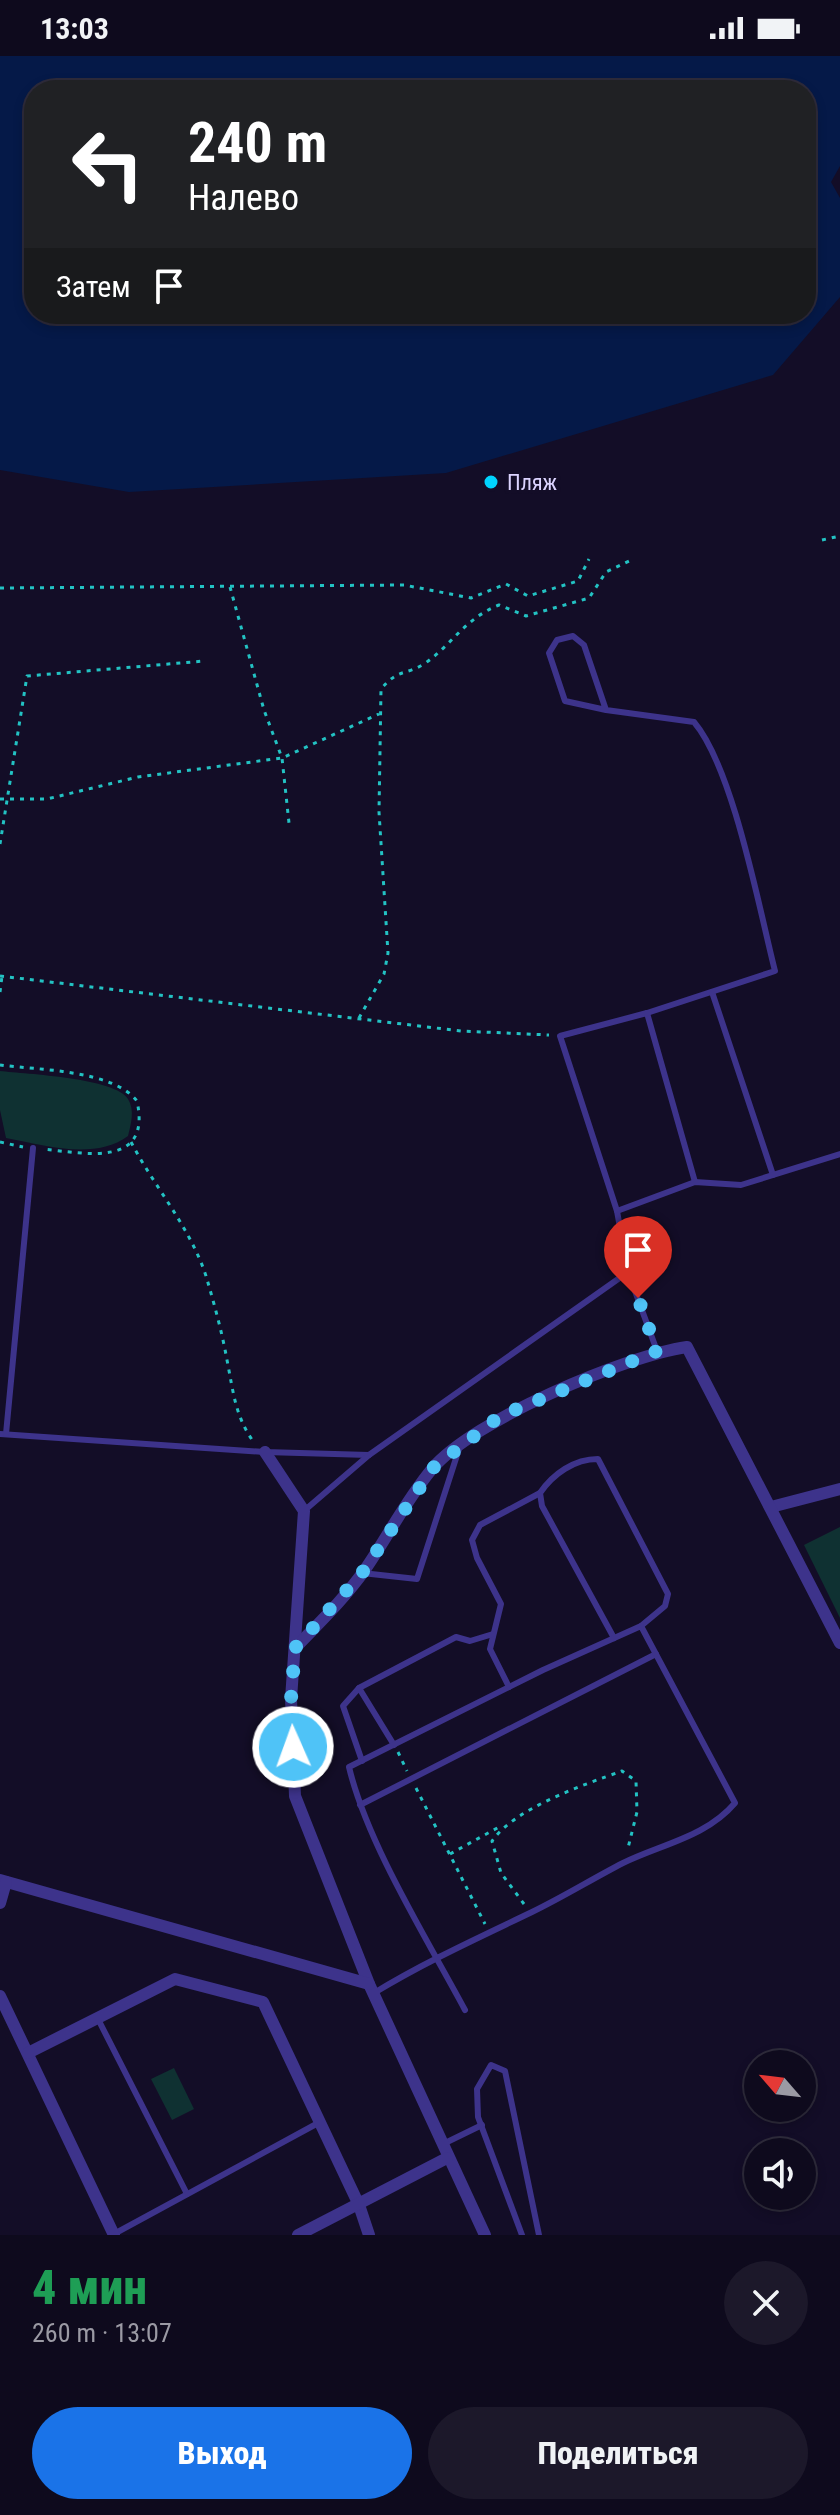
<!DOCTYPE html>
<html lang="ru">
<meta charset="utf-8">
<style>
:root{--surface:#0e0a1d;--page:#1c182a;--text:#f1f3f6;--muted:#9b9aa4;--line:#2e2b3b;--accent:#1a73e8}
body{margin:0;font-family:"Roboto Condensed",sans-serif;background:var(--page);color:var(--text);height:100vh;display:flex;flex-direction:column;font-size:30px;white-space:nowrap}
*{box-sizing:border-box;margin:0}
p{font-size:26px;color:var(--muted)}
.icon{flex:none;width:44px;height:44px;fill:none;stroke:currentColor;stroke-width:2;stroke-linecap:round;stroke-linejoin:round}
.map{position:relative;height:2179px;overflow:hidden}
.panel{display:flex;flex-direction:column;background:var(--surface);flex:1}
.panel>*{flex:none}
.banner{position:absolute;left:24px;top:24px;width:792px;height:244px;border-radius:32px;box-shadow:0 4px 12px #0003,0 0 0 2px var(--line);background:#202124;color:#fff;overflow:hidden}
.needle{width:52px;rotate:298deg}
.fabs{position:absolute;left:744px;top:1994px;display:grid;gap:16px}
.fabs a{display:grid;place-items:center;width:72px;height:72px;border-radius:50%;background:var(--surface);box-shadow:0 4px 12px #0003,0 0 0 2px var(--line);font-size:40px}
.pin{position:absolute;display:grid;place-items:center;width:68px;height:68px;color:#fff;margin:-82px -34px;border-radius:50% 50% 50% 0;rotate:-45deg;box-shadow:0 0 8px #0007}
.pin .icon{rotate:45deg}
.me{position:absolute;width:88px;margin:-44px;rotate:358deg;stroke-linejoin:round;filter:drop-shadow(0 0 6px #0008)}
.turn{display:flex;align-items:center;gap:28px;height:168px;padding:0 32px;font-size:36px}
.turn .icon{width:104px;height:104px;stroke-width:2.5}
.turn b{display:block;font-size:56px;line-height:68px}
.then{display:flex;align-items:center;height:76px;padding:0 32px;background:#0003;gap:16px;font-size:30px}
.round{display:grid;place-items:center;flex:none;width:84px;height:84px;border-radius:42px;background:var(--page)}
.summary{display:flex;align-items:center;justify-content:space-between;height:136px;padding:0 32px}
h1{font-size:48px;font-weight:800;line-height:60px;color:#1e9e55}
.button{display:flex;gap:16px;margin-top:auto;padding:16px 32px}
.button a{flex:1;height:92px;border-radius:48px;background:var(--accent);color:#fff;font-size:32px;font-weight:800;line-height:92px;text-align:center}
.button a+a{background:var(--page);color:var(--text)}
.status{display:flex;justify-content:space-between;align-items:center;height:56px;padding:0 40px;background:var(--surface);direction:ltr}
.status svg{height:22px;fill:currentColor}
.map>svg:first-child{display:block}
</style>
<div class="status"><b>13:03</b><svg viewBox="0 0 49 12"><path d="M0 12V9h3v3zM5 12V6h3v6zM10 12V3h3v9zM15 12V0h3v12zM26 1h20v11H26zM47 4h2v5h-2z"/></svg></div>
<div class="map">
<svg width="840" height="2179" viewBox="0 0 840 2179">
<rect width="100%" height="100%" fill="#130d27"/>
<!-- green -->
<g fill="#0f3132">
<path d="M 0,1015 C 26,1018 116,1022 128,1043 C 135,1054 131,1068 128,1080 C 94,1105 44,1089 6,1082 L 0,1054 Z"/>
<polygon points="840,1471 840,1562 804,1489"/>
<polygon points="174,2012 194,2053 172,2064 151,2023"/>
</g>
<!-- water -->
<path fill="#051948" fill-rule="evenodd" d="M 0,0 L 840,0 L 840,110 L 831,126 L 840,142 L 840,241 L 773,319 L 446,417 L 129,436 L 0,414 ZM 34,34 L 806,34 L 806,258 L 34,258 Z"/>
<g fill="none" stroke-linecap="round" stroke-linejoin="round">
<!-- path -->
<g stroke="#23c2c3" stroke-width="3" stroke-dasharray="4 6" stroke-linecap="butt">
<polyline points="822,484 840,480"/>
<polyline points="230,531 264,654 282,702 289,767"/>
<polyline points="0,532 404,529 471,542 506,528 528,540 578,525 589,503"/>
<polyline points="0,743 47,743 138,721 282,702 379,658"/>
<polyline points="0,788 27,620 204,605"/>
<polyline points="0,920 461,975 549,979"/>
<polyline points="0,936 2,920"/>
<path d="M 359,962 L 384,918 L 388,897 L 379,756 L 381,633 C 399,612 404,620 424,608 C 452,589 464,563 499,549 L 526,560 L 589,542 L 606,516 L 629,505"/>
<path d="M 0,1009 C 39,1014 113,1014 137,1045 C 152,1113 84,1097 43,1093"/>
<polyline points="0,1086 23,1091"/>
<path d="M 131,1086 C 155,1132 190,1171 206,1220 C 214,1247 222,1276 227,1304 C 233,1334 235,1360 253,1385"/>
<polyline points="398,1696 407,1715"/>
<polyline points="416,1732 485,1868"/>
<polyline points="450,1798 499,1771"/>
<path d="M 524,1848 L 501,1817 L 492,1785 C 515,1752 583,1729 622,1715 L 636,1725 L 637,1756 L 628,1792"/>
</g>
<!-- lane -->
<g stroke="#3d338b" stroke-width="6">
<polyline points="712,936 773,1119"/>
<polyline points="647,957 695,1126"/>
<polyline points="617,1155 695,1126 741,1129 840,1098"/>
<polyline points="628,1216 657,1295"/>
<path d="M 0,1378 L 265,1396 L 369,1399 L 628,1216 L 617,1155 L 560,980 L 647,957 L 775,915 C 759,852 733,712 694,666 L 606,654 L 584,589 L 573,580 L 557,584 L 549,597 L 565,645 L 606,654"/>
<polyline points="6,1378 33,1092"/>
<polyline points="305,1454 369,1399"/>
<polyline points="362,1517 417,1523 459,1393"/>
<path d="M 614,1582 L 542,1450 L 540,1437 C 553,1418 574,1403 598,1403 L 668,1538 L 665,1550 L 641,1570"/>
<polyline points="509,1631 490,1593 501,1548 477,1502 472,1484 480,1469 540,1437"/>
<polyline points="359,1632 394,1689"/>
<polyline points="362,1705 343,1650 359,1632 456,1581 470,1585 493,1578"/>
<polyline points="360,1749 656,1598"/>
<path d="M 374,1937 C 425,1906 478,1882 532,1856 C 563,1841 592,1823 623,1807 C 662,1788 706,1781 735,1747 L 641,1570 L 543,1614 L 349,1711 C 367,1787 427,1883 465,1954"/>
<polyline points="98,1963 187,2138"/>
<polyline points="443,2088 482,2069"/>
<polyline points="114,2178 320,2066"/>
<polyline points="522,2179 478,2061 477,2033 491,2009 505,2015 539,2179"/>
</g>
<!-- street -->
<g stroke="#3d338b" stroke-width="12">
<polyline points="265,1396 304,1455 291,1643 295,1740 369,1928 485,2179"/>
<polyline points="771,1451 840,1433"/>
<path d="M 295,1592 C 319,1567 344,1543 364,1515 C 387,1482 406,1444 432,1413 C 472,1365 624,1300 687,1291 L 840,1587"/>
<polyline points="0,1824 369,1928"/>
<polyline points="0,1847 6,1826"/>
<polyline points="0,1940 114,2179"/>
<polyline points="28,1997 175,1923 263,1946 359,2149 369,2179"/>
<polyline points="298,2179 447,2102"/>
</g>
</g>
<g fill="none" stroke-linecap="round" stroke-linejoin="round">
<!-- route -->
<polyline stroke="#4fc3f7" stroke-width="14" stroke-dasharray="0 25.2" points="293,1691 291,1643 295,1592 362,1517 433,1412 500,1360 657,1295 638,1242"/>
</g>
<!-- markers -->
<circle fill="#00d3fe" stroke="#130d27" stroke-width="3" cx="491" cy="426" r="8"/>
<g text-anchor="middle" stroke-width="8" stroke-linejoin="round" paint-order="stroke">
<!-- poi labels -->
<g font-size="22" fill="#dbd3ff" stroke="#130d27" text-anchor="start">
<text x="507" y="434">Пляж</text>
</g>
</g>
</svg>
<div class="fabs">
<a><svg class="needle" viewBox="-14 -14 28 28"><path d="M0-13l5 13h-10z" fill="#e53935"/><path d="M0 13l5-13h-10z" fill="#9b9aa4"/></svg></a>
<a><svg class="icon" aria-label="sound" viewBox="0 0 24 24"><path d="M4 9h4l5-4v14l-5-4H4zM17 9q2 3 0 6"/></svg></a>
</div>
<div class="pin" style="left:638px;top:1242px;background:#d93025"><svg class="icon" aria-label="arrive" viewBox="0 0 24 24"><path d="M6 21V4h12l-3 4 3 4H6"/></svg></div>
<svg class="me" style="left:293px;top:1691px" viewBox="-20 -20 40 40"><circle r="17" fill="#4fc3f7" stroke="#fff" stroke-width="3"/><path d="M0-11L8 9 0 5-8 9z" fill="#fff"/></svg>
<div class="banner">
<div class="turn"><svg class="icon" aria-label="left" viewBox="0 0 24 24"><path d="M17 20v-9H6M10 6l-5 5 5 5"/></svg><div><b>240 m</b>Налево</div></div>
<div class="then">Затем<svg class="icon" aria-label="arrive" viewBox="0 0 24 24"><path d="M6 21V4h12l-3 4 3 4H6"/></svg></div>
</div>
</div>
<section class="panel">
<div class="summary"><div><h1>4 мин</h1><p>260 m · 13:07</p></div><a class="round"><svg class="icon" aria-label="close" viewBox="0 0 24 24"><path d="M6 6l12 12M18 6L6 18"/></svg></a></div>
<div class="button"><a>Выход</a><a>Поделиться</a></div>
</section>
